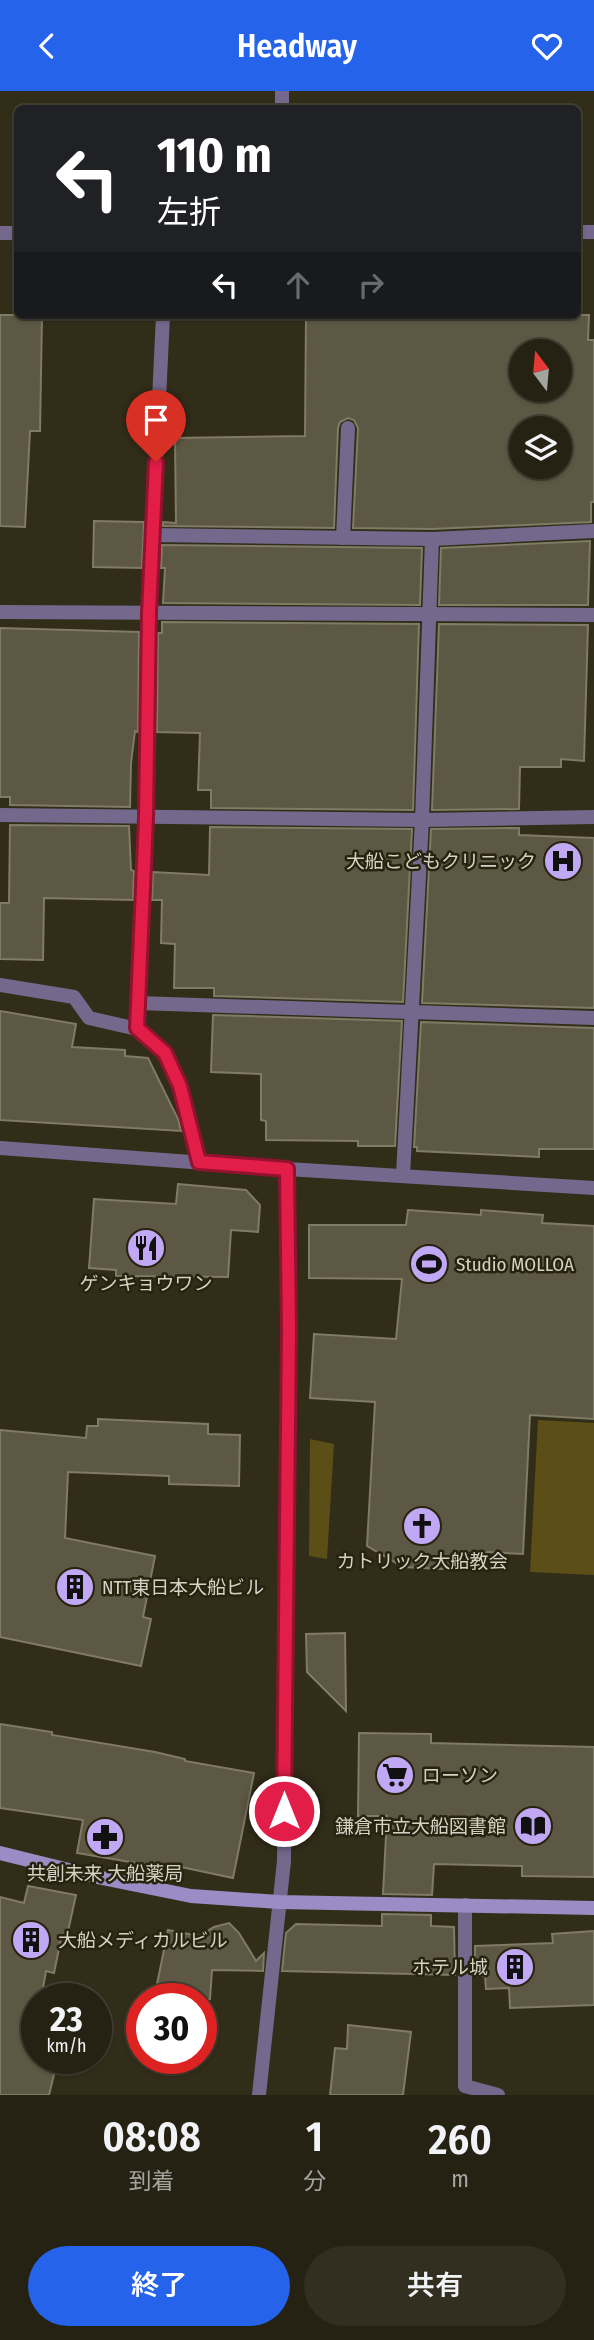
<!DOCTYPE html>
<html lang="ja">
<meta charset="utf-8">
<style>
:root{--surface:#262213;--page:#322f21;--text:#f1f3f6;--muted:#a4a4a0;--line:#423f33;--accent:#2563eb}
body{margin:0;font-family:"Fira Sans Condensed","Noto Sans JP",sans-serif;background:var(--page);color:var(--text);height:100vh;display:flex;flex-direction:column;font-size:26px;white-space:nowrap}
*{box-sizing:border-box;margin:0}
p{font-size:23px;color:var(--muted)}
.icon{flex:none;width:38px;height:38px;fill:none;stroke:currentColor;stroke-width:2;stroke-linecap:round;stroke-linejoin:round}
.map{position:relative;height:2004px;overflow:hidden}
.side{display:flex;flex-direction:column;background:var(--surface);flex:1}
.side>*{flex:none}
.guide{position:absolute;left:14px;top:14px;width:567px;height:214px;border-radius:10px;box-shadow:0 2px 5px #0004,0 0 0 2px var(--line);background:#202124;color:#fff;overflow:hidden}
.needle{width:46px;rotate:344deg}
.fabs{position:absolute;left:509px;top:248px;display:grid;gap:14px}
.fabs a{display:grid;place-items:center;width:63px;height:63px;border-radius:50%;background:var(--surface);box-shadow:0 2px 5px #0004,0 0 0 2px var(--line);font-size:35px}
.speed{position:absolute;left:21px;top:1892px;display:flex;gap:14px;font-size:35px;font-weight:700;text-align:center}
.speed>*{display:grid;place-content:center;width:91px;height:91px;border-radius:50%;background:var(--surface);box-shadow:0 2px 5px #0004,0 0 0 2px var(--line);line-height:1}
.speed small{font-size:18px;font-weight:400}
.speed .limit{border:10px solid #d22;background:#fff;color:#111}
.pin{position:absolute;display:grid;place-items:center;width:60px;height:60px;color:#fff;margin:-72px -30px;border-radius:50% 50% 50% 0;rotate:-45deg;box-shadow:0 0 7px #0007}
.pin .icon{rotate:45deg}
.me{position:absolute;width:77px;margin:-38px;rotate:0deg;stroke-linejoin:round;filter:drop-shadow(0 0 5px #0008)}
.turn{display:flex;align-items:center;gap:24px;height:147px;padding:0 28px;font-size:32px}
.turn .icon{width:91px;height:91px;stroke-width:2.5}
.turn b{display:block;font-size:49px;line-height:60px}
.lanes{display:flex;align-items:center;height:66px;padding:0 28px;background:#0003;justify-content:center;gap:35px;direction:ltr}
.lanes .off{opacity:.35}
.eta{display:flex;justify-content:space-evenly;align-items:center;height:119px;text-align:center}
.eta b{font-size:42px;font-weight:600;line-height:49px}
.button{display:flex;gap:14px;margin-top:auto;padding:14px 28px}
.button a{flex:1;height:80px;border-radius:42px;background:var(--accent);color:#fff;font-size:28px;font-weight:600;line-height:80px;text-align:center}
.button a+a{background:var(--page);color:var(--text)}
header{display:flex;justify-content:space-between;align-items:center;height:91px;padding:0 28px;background:var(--accent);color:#fff;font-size:32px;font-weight:600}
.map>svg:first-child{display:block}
</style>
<header><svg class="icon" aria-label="back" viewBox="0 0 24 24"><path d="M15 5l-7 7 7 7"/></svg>Headway<svg class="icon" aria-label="heart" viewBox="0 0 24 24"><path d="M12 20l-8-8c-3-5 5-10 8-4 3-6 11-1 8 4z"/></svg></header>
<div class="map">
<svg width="594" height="2004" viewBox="0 0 594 2004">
<rect width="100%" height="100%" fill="#322d19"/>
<!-- green -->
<g fill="#5b4e16">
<polygon points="538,1329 594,1332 594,1484 530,1481"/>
<polygon points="310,1348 334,1353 327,1468 309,1465"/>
</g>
<!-- building -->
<g fill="#5d5843" stroke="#807b64" stroke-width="2" fill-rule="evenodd">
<polygon points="0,224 42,224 40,340 30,340 25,436 0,435"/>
<path d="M 306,224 L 589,224 L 588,249 L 594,249 L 594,411 L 591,411 L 591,431 L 432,438 L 353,437 L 358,337 L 354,329 L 348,327 L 340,331 L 338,337 L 334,437 L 163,435 L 163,431 L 176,432 L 175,347 L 305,345 ZM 522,261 L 560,261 L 560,299 L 522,299 ZM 522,338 L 560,338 L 560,376 L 522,376 Z"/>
<polygon points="94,430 144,431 142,477 93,476"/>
<polygon points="590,450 588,514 439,514 441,457"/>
<polygon points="162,454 422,457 420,514 163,512 165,477 161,477"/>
<polygon points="162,531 419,533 413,719 211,717 211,699 198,699 200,642 157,641 158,542 162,542"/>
<polygon points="439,533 588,534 584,670 561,668 561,676 520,676 519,718 432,719"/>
<polygon points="0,537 139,541 138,641 135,640 131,672 130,716 10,714 10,706 0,706"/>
<polygon points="10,734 129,735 131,779 134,780 133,809 44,807 43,869 0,868 0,812 9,812"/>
<polygon points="210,736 412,738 403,911 214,905 214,897 174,897 175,853 161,852 162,809 152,809 153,781 209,784"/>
<polygon points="519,737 519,744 594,747 594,917 422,912 431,738"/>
<polygon points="0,920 76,933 72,956 125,959 125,965 148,967 178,1028 181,1040 0,1029"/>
<polygon points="213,924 402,930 395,1055 358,1055 358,1050 266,1049 266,1030 261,1029 261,983 211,981"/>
<polygon points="421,931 594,937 594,1058 539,1058 539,1066 417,1060 417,1056 414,1056"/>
<polygon points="178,1093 246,1099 260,1114 258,1141 231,1139 228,1186 116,1185 116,1179 89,1177 94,1108 176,1113"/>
<polygon points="408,1119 481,1124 481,1119 543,1124 542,1132 594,1135 594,1328 530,1324 523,1463 488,1461 442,1478 403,1476 367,1455 375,1311 310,1307 314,1243 396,1248 402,1188 309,1187 309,1134 406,1134"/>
<polygon points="98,1328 208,1333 208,1343 240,1344 239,1395 169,1393 169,1385 68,1381 65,1447 155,1465 143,1526 151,1528 141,1575 0,1546 0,1339 86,1347 87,1335 98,1335"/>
<polygon points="345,1542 346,1620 307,1581 306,1543"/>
<polygon points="0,1633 52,1641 52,1644 155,1661 185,1668 185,1670 254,1682 233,1787 167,1773 166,1777 77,1762 83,1729 0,1717"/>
<polygon points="359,1642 431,1643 431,1652 594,1656 594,1786 522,1785 522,1775 434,1773 432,1804 383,1803 387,1725 358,1725"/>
<polygon points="28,1795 76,1804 66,1849 61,1848 54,1882 46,1880 41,1908 37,1908 37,1967 52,1967 52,1970 57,1971 49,2004 0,2004 0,1806 24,1812"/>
<polygon points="382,1823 431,1824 431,1835 454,1836 455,1884 282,1880 286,1842 296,1833 382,1835"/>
<polygon points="229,1832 239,1842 256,1870 264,1862 263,1880 212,1879 210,1908 154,1908 168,1839 199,1845 214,1836"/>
<polygon points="594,1840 594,1914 510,1917 509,1897 486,1898 485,1885 475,1885 475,1855 553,1852 552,1843"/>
<polygon points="348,1934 411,1941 403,2004 330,2004 335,1957 347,1958"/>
</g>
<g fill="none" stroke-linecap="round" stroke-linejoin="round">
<!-- street -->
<g stroke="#74698d" stroke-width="14">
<polyline points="282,18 282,0"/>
<polyline points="578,141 594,141"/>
<polyline points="0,142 18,142"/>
<polyline points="163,224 149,522 146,726 137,938 165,962 180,995 199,1071"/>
<polyline points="153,444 432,448 594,440"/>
<polyline points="343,447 348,337"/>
<polyline points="0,521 594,524"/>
<polyline points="0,724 422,729 594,726"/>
<polyline points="0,894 74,906 89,927 137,938"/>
<polyline points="138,912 594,927"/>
<polyline points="0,1057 287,1078 289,1241 284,1770 259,2004"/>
<polyline points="287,1078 594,1097"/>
<polyline points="403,1084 422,729 432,448"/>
<polyline points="465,1814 465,1995 498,2004"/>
</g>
<!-- secondary -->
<polyline stroke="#9c8bc4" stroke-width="14" points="0,1762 97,1786 191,1805 279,1811 594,1817"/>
</g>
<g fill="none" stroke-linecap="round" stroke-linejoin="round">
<defs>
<polyline id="route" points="156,371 149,522 146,726 137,937 165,962 180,995 199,1071 287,1078 289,1241 284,1720"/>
</defs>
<!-- route casing -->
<use href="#route" stroke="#92132f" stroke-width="18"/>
<!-- route -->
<use href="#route" stroke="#e11d48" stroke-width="12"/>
</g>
<!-- icons -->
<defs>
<symbol id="hospital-disc" viewBox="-11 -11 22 22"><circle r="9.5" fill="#c0a8f4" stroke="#28230f"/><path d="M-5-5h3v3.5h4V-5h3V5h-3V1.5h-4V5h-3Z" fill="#111"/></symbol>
<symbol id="restaurant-disc" viewBox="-11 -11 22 22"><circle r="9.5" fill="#c0a8f4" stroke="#28230f"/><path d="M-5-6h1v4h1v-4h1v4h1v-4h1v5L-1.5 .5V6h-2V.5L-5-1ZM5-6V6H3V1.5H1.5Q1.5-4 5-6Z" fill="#111"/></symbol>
<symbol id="stadium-disc" viewBox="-11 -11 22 22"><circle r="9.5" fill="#c0a8f4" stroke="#28230f"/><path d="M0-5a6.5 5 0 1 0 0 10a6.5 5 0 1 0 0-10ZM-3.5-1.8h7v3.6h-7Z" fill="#111"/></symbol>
<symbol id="church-disc" viewBox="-11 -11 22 22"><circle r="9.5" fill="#c0a8f4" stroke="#28230f"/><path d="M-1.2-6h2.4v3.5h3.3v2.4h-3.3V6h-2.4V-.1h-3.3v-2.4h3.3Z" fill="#111"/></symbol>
<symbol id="building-disc" viewBox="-11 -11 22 22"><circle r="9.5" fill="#c0a8f4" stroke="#28230f"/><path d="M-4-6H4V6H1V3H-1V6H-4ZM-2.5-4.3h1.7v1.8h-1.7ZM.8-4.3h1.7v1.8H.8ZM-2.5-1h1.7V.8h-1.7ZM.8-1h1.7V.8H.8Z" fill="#111"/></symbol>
<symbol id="supermarket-disc" viewBox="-11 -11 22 22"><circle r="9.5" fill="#c0a8f4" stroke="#28230f"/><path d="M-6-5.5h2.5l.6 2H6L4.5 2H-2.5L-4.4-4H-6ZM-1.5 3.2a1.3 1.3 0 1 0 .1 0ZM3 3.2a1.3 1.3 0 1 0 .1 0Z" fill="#111"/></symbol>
<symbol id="library-disc" viewBox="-11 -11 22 22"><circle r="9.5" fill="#c0a8f4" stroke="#28230f"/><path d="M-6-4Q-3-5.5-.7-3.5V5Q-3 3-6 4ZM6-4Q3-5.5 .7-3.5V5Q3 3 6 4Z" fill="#111"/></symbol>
<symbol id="pharmacy-disc" viewBox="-11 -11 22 22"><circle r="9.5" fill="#c0a8f4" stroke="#28230f"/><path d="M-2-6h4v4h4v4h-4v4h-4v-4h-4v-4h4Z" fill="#111"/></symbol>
</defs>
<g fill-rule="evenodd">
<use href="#hospital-disc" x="541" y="748" width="44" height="44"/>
<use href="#restaurant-disc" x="124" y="1135" width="44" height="44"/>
<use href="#stadium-disc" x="407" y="1151" width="44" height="44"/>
<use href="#church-disc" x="400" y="1413" width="44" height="44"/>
<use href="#building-disc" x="53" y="1474" width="44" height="44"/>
<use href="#supermarket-disc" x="373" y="1662" width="44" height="44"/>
<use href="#library-disc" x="511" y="1713" width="44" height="44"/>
<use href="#pharmacy-disc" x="83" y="1724" width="44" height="44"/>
<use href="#building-disc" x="9" y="1827" width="44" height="44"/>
<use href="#building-disc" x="493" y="1854" width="44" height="44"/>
</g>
<g text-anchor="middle" stroke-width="5" stroke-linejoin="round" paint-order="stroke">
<!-- poi labels -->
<g font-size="19" fill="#d4d1c5" stroke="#28230f" text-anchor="start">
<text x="536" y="777" text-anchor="end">大船こどもクリニック</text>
<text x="456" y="1180">Studio MOLLOA</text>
<text x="146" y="1199" text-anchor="middle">ゲンキョウワン</text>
<text x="422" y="1477" text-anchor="middle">カトリック大船教会</text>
<text x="102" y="1503">NTT東日本大船ビル</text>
<text x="422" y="1691">ローソン</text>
<text x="506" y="1742" text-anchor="end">鎌倉市立大船図書館</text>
<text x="105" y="1789" text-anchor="middle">共創未来 大船薬局</text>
<text x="58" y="1856">大船メディカルビル</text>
<text x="488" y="1883" text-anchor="end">ホテル城</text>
</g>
</g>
</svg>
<div class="fabs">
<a><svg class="needle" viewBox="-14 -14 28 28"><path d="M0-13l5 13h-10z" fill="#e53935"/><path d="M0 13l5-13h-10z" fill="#a4a4a0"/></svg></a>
<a><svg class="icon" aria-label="layers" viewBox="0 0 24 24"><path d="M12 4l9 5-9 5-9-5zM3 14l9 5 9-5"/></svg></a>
</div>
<div class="speed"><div>23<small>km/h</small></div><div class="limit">30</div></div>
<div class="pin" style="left:156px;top:371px;background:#d93025"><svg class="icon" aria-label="arrive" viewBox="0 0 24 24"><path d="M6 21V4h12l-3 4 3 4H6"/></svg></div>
<svg class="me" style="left:284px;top:1720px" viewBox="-20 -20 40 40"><circle r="17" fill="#e11d48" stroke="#fff" stroke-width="3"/><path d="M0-11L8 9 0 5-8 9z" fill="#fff"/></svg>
<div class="guide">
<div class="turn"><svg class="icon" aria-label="left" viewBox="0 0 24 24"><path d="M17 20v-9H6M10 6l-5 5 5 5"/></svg><div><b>110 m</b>左折</div></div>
<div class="lanes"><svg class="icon" aria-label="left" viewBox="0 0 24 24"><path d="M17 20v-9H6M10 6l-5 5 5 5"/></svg><svg class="icon off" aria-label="ahead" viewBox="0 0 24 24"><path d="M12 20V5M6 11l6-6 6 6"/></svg><svg class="icon off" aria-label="right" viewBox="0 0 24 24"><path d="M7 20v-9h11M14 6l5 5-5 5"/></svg></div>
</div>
</div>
<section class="side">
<div class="eta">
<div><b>08:08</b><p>到着</p></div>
<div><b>1</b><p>分</p></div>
<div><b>260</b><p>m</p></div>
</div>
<div class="button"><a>終了</a><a>共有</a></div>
</section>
